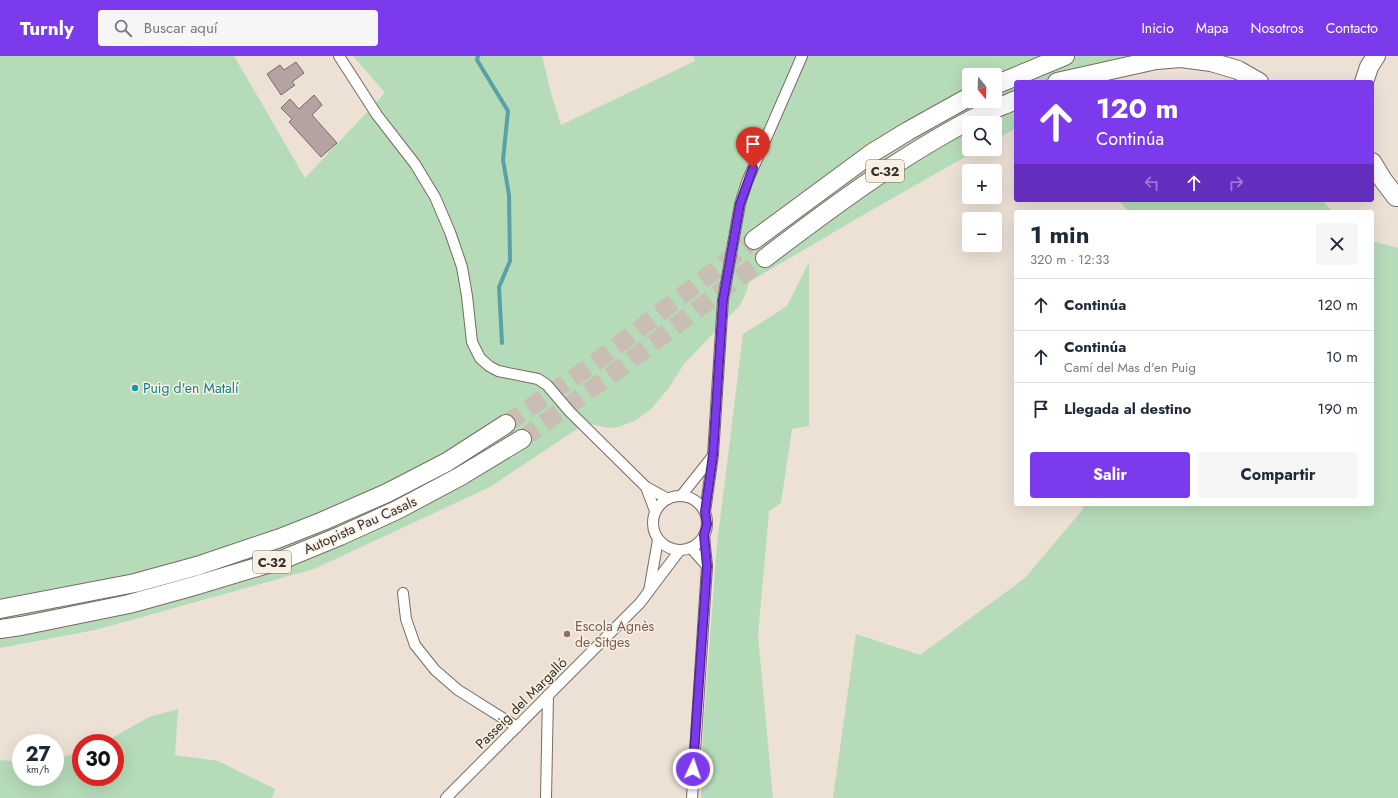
<!DOCTYPE html>
<html lang="es">
<meta charset="utf-8">
<style>
:root{--surface:#fff;--page:#f6f6f7;--text:#1f2937;--muted:#747a83;--line:#e0e1e3;--accent:#7c3aed}
body{margin:0;font-family:Jost,sans-serif;background:var(--page);color:var(--text);height:100vh;display:flex;flex-direction:column;font-size:15px;white-space:nowrap}
*{box-sizing:border-box;margin:0}
p{font-size:13px;color:var(--muted)}
.icon{flex:none;width:22px;height:22px;fill:none;stroke:currentColor;stroke-width:2;stroke-linecap:round;stroke-linejoin:round}
.map{position:relative;flex:1;overflow:hidden}
.details{position:absolute;left:1014px;top:154px;width:360px;height:296px;display:flex;flex-direction:column;background:var(--surface);border-radius:4px;box-shadow:0 4px 16px #0002}
.details>*{flex:none}
.guide{position:absolute;left:1014px;top:24px;width:360px;height:122px;border-radius:4px;box-shadow:0 4px 16px #0002;background:#7c3aed;color:#fff;overflow:hidden}
.needle{width:26px;rotate:161deg}
.tools{position:absolute;left:962px;top:12px;display:grid;gap:8px}
.tools a{display:grid;place-items:center;width:40px;height:40px;border-radius:4px;background:var(--surface);box-shadow:0 4px 16px #0002;font-size:20px}
.speed{position:absolute;left:12px;top:678px;display:flex;gap:8px;font-size:20px;font-weight:700;text-align:center}
.speed>*{display:grid;place-content:center;width:52px;height:52px;border-radius:50%;background:var(--surface);box-shadow:0 4px 16px #0002;line-height:1}
.speed small{font-size:10px;font-weight:400}
.speed .limit{border:6px solid #d22;background:#fff;color:#111}
.pin{position:absolute;display:grid;place-items:center;width:34px;height:34px;color:#fff;margin:-41px -17px;border-radius:50% 50% 50% 0;rotate:-45deg;box-shadow:0 0 4px #0007}
.pin .icon{rotate:45deg}
.me{position:absolute;width:44px;margin:-22px;rotate:3deg;stroke-linejoin:round;filter:drop-shadow(0 0 3px #0008)}
.turn{display:flex;align-items:center;gap:14px;height:84px;padding:0 16px;font-size:18px}
.turn .icon{width:52px;height:52px;stroke-width:2.5}
.turn b{display:block;font-size:28px;line-height:34px}
.lanes{display:flex;align-items:center;height:38px;padding:0 16px;background:#0003;justify-content:center;gap:20px;direction:ltr}
.lanes .off{opacity:.35}
.round{display:grid;place-items:center;flex:none;width:42px;height:42px;border-radius:4px;background:var(--page)}
.summary{display:flex;align-items:center;justify-content:space-between;height:68px;padding:0 16px}
h1{font-size:24px;font-weight:700;line-height:30px}
.cta{display:flex;gap:8px;margin-top:auto;padding:8px 16px}
.cta a{flex:1;height:46px;border-radius:4px;background:var(--accent);color:#fff;font-size:16px;font-weight:700;line-height:46px;text-align:center}
.cta a+a{background:var(--page);color:var(--text)}
ul{padding:0;list-style:none}
li{display:flex;align-items:center;gap:12px;height:52px;padding:0 16px;border-top:1px solid var(--line)}
li div{flex:1}
li b{display:block;font-size:15px}
li em{font-style:normal}
header{display:flex;align-items:center;gap:24px;box-sizing:border-box;height:56px;padding:0 20px;background:var(--accent);color:#fff}
header strong{font-size:19px}
nav{display:flex;gap:22px;margin-inline-start:auto;font-size:14px}
.search{width:280px;height:36px;background:var(--page);display:flex;align-items:center;gap:10px;box-sizing:border-box;padding:0 14px;border-radius:4px;color:var(--muted);font-size:15px}
.map>svg:first-child{display:block}
</style>
<header>
<strong>Turnly</strong>
<div class="search"><svg class="icon" aria-label="search" viewBox="0 0 24 24"><circle cx="10" cy="10" r="6"/><path d="M15 15l6 6"/></svg>Buscar aquí</div>
<nav><a>Inicio</a><a>Mapa</a><a>Nosotros</a><a>Contacto</a></nav>
</header>
<div class="map">
<svg width="1398" height="742" viewBox="0 0 1398 742">
<rect width="100%" height="100%" fill="#ede1d6"/>
<!-- green -->
<g fill="#b6dbb9" fill-rule="evenodd">
<path d="M 0,0 L 234,0 L 305,122 L 385,37 L 353,0 L 542,0 L 551,37 L 561,69 L 695,5 L 693,0 L 1175,0 L 1107,26 L 1016,26 L 1016,72 L 995,84 L 995,67 L 969,67 L 969,93 L 979,93 L 858,162 L 749,226 L 746,237 L 740,249 L 684,308 L 668,333 L 650,354 L 636,364 L 619,371 L 608,372 L 586,367 L 490,431 L 314,513 L 95,574 L 0,592 ZM 969,19 L 995,19 L 995,45 L 969,45 Z"/>
<polygon points="1118,144 1322,144 1333,156 1129,156"/>
<polygon points="1372,185 1398,192 1398,742 833,742 856,578 920,599 1025,522 1083,453 1083,448 1372,448"/>
<polygon points="809,206 809,370 792,373 781,447 769,455 758,580 773,742 701,742 703,675 717,489 743,278 787,250"/>
<polygon points="178,653 175,699 218,705 275,733 272,742 0,742 0,704 21,706 21,721 55,721 55,702 81,697 81,721 115,721 115,687 103,687 149,661"/>
</g>
<g fill="none" stroke-linecap="round" stroke-linejoin="round">
<!-- stream -->
<polyline stroke="#59a1a8" stroke-width="4" points="478,0 477,4 508,55 503,104 509,139 510,205 499,231 502,287"/>
</g>
<!-- building -->
<g fill="#b3a3a1" stroke="#796a68">
<polygon points="296,6 304,17 292,26 295,29 281,39 267,18 280,9 284,14"/>
<polygon points="314,39 322,49 312,59 337,87 321,101 289,66 292,63 281,52 290,43 299,53"/>
</g>
<g fill="none" stroke-linecap="round" stroke-linejoin="round">
<!-- highway-tunnel -->
<g stroke="#c8beb4" stroke-width="18" stroke-dasharray="18 9" stroke-linecap="butt">
<polyline points="506,368 596,306 754,184"/>
<polyline points="522,383 611,319 765,202"/>
</g>
<defs>
<g id="street">
<polyline points="339,0 377,59 415,108 435,141 450,176 462,211 467,240 472,286 480,302 489,310 498,315 538,323 547,329 570,356 646,431 668,443"/>
<polyline points="646,431 655,455"/>
<circle cx="680" cy="467" r="27"/>
<polyline points="681,440 712,401"/>
<polyline points="705,456 713,399 723,244 740,148 747,126 802,0"/>
<polyline points="691,492 707,510"/>
<polyline points="649,535 658,484"/>
<polyline points="403,537 406,563 415,589 435,614 458,634 517,671"/>
<polyline points="446,742 640,547 680,494"/>
<polyline points="546,742 548,639"/>
<polyline points="692,742 707,510 704,479"/>
</g>
<g id="highway">
<polyline points="1057,26 1156,4 1181,2 1211,6 1238,14 1259,26"/>
<polyline points="1364,26 1369,11 1376,0"/>
<polyline points="995,29 1065,0"/>
<polyline points="1372,106 1383,124 1396,141"/>
<polyline points="754,184 872,97 908,75 969,41"/>
<path d="M 765,202 C 832,151 899,101 974,62 C 988,55 1002,50 1016,44"/>
<polyline points="0,553 135,527 197,510 280,482 323,465 387,437 447,406 506,368"/>
<polyline points="0,573 21,570 129,548 194,530 284,503 340,480 397,454 459,421 522,383"/>
</g>
</defs>
<!-- street casing -->
<use href="#street" stroke="#766c62" stroke-width="12"/>
<!-- highway casing -->
<use href="#highway" stroke="#766c62" stroke-width="20"/>
<!-- street -->
<use href="#street" stroke="#fff" stroke-width="10"/>
<!-- highway -->
<use href="#highway" stroke="#fff" stroke-width="18"/>
</g>
<g fill="none" stroke-linecap="round" stroke-linejoin="round">
<defs>
<polyline id="route" points="693,713 707,510 704,479 707,468 705,456 713,399 723,244 740,148 753,112"/>
</defs>
<!-- route casing -->
<use href="#route" stroke="#51269a" stroke-width="10"/>
<!-- route -->
<use href="#route" stroke="#7c3aed" stroke-width="7"/>
</g>
<!-- markers -->
<circle fill="#0f9aa8" stroke="#faefe3" stroke-width="1.5" cx="135" cy="332" r="4"/>
<circle fill="#8d6e63" stroke="#faefe3" stroke-width="1.5" cx="567" cy="578" r="4"/>
<g text-anchor="middle" stroke-width="3" stroke-linejoin="round" paint-order="stroke">
<!-- shield labels -->
<g fill="#faefe3" stroke="#706963" stroke-width="1">
<rect x="866" y="104" width="38" height="22" rx="3"/>
<rect x="253" y="495" width="38" height="22" rx="3"/>
</g>
<g font-size="13" font-weight="bold" fill="#35302c">
<text x="885" y="120">C-32</text>
<text x="272" y="511">C-32</text>
</g>
<!-- culture labels -->
<g font-size="14" fill="#0d838f" stroke="#faefe3" text-anchor="start">
<text x="143" y="337">Puig d'en Matalí</text>
</g>
<!-- street labels -->
<g font-size="14" fill="#35302c" stroke="#faefe3">
<text transform="translate(360 469) rotate(-24)" y="5">Autopista Pau Casals</text>
<text transform="translate(521 647) rotate(-45)" y="5">Passeig del Margalló</text>
</g>
<!-- education labels -->
<g font-size="14" fill="#785e54" stroke="#faefe3" text-anchor="start">
<text x="575" y="575">Escola Agnès<tspan x="575" dy="16">de Sitges</tspan></text>
</g>
</g>
</svg>
<div class="tools">
<a><svg class="needle" viewBox="-14 -14 28 28"><path d="M0-13l5 13h-10z" fill="#e53935"/><path d="M0 13l5-13h-10z" fill="#747a83"/></svg></a>
<a><svg class="icon" aria-label="search" viewBox="0 0 24 24"><circle cx="10" cy="10" r="6"/><path d="M15 15l6 6"/></svg></a>
<a>+</a>
<a>−</a>
</div>
<div class="speed"><div>27<small>km/h</small></div><div class="limit">30</div></div>
<div class="pin" style="left:753px;top:112px;background:#d93025"><svg class="icon" aria-label="arrive" viewBox="0 0 24 24"><path d="M6 21V4h12l-3 4 3 4H6"/></svg></div>
<svg class="me" style="left:693px;top:713px" viewBox="-20 -20 40 40"><circle r="17" fill="#7c3aed" stroke="#fff" stroke-width="3"/><path d="M0-11L8 9 0 5-8 9z" fill="#fff"/></svg>
<div class="guide">
<div class="turn"><svg class="icon" aria-label="ahead" viewBox="0 0 24 24"><path d="M12 20V5M6 11l6-6 6 6"/></svg><div><b>120 m</b>Continúa</div></div>
<div class="lanes"><svg class="icon off" aria-label="left" viewBox="0 0 24 24"><path d="M17 20v-9H6M10 6l-5 5 5 5"/></svg><svg class="icon" aria-label="ahead" viewBox="0 0 24 24"><path d="M12 20V5M6 11l6-6 6 6"/></svg><svg class="icon off" aria-label="right" viewBox="0 0 24 24"><path d="M7 20v-9h11M14 6l5 5-5 5"/></svg></div>
</div>
<section class="details">
<div class="summary"><div><h1>1 min</h1><p>320 m · 12:33</p></div><a class="round"><svg class="icon" aria-label="close" viewBox="0 0 24 24"><path d="M6 6l12 12M18 6L6 18"/></svg></a></div>
<ul>
<li><svg class="icon" aria-label="ahead" viewBox="0 0 24 24"><path d="M12 20V5M6 11l6-6 6 6"/></svg><div><b>Continúa</b></div><em>120 m</em></li>
<li><svg class="icon" aria-label="ahead" viewBox="0 0 24 24"><path d="M12 20V5M6 11l6-6 6 6"/></svg><div><b>Continúa</b><p>Camí del Mas d'en Puig</p></div><em>10 m</em></li>
<li><svg class="icon" aria-label="arrive" viewBox="0 0 24 24"><path d="M6 21V4h12l-3 4 3 4H6"/></svg><div><b>Llegada al destino</b></div><em>190 m</em></li>
</ul>
<div class="cta"><a>Salir</a><a>Compartir</a></div>
</section>
</div>
